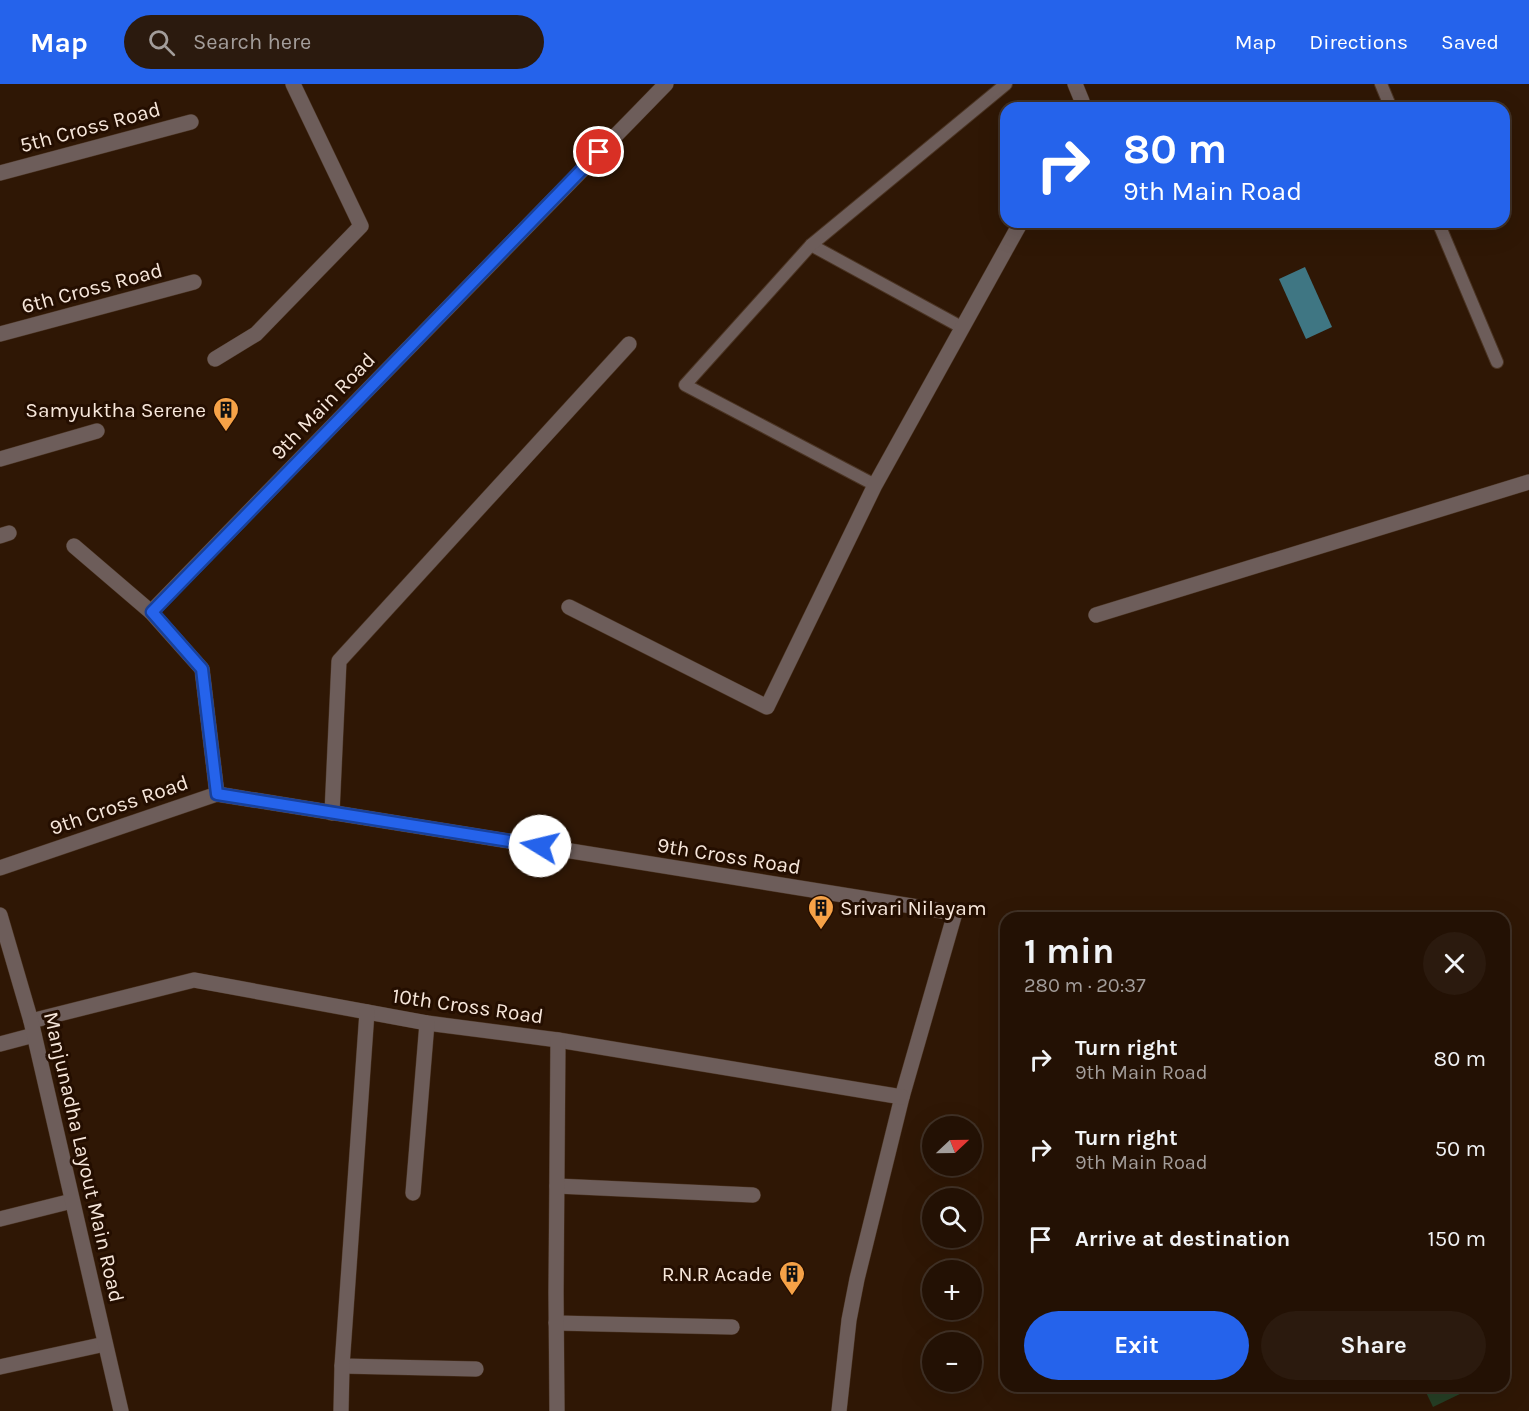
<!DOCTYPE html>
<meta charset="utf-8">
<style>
:root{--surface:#231104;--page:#2b1a0e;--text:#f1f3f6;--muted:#a39d9a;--line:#403126;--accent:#2563eb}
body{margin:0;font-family:Karla,sans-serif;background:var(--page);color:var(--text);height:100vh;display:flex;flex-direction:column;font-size:22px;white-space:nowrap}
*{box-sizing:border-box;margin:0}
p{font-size:20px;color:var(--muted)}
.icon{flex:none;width:33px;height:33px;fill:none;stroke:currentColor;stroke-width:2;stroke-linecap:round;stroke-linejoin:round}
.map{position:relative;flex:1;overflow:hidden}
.side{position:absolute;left:1000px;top:828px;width:510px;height:480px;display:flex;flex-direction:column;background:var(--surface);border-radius:18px;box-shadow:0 6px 24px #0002,0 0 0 2px var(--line)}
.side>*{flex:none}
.hud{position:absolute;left:1000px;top:18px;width:510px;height:126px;border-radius:18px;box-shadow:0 6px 24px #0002,0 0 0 2px var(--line);background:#2563eb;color:#fff;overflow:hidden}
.needle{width:39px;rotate:68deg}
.tools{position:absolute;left:922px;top:1032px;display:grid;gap:12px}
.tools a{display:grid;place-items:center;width:60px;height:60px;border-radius:50%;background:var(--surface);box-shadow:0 6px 24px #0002,0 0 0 2px var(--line);font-size:30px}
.pin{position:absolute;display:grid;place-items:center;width:51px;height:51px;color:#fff;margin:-26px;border:3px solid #fff;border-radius:50%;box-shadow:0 2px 6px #0007}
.me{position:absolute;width:66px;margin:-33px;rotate:279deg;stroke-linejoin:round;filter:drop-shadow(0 0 4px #0008)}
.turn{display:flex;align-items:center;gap:21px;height:126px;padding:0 24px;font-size:27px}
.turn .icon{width:78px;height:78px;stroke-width:2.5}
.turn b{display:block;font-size:42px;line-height:51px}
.round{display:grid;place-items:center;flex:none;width:63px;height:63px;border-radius:32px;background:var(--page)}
.overview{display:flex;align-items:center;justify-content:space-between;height:102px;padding:0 24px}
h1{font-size:36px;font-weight:700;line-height:45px}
.cta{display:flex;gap:12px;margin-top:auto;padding:12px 24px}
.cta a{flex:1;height:69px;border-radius:36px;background:var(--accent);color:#fff;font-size:24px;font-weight:700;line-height:69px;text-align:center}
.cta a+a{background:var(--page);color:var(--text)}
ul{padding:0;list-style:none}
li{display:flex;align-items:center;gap:18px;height:90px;padding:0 24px}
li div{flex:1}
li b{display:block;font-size:22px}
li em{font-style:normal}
header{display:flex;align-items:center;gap:36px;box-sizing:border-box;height:84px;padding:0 30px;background:var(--accent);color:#fff}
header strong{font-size:28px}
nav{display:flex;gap:33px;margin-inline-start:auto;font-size:21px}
.search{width:420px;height:54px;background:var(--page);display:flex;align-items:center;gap:15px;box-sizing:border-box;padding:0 21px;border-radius:33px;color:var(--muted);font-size:22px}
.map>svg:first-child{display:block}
</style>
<header>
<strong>Map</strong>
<div class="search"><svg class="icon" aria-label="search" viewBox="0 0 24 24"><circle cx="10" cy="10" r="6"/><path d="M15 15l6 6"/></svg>Search here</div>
<nav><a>Map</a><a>Directions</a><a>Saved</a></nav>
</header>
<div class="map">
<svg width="1529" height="1327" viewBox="0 0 1529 1327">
<rect width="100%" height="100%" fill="#2f1705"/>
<!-- green -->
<polygon fill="#263f25" points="1423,1302 1458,1302 1462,1309 1433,1323"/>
<!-- water -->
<polygon fill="#3f7683" points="1305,183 1332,243 1306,255 1279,195"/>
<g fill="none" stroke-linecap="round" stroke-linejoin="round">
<defs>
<g id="service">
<polyline points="1381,0 1391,24"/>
<polyline points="1438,138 1497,278"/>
<polyline points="811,161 963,244"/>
<polyline points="875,401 685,301 811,161 1006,0"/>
</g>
<g id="minor">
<polyline points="1075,0 1082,17 1079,24"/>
<polyline points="0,89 191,38"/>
<polyline points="0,250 194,198"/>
<polyline points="215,275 256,250 361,142 293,0"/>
<polyline points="0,375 97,347"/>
<polyline points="0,452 9,449"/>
<polyline points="74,462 151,528"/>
<polyline points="569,523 767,623 875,401 1021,138"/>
<polyline points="1096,531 1529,398"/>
<polyline points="217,710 202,585 151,528 666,0"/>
<polyline points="332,729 339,577 629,260"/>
<polyline points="0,784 217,710 955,829 902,1013 857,1195 849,1236 839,1327"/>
<polyline points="31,937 194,896 427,939 558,956 902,1013"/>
<polyline points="0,960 34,951"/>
<polyline points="557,1102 753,1111"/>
<polyline points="413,1109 427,939"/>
<polyline points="0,1135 72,1117"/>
<polyline points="556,1239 732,1243"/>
<polyline points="342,1282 476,1285"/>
<polyline points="0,1283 105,1260"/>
<polyline points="341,1327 342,1282 367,928"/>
<polyline points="557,1327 556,1209 558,956"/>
</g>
<polyline id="tertiary" points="0,831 31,937 121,1327"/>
</defs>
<!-- service casing -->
<use href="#service" stroke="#4b3423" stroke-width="14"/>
<!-- minor casing -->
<use href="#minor" stroke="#4b3423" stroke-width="16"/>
<!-- tertiary casing -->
<use href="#tertiary" stroke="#4b3423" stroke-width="16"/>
<!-- service -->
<use href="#service" stroke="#6d5d5a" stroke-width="12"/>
<!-- minor -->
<use href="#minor" stroke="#6d5d5a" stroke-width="15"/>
<!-- tertiary -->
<use href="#tertiary" stroke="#6d5d5a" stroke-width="15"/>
</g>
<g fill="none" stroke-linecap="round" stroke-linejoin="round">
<defs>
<polyline id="route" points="540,762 217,710 202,585 152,528 599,68"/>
</defs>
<!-- route casing -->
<use href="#route" stroke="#184099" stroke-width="15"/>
<!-- route -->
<use href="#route" stroke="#2563eb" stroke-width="10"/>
</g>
<!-- icons -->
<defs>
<symbol id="building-pin" viewBox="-11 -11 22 30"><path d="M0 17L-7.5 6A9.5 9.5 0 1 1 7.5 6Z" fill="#f6a247" stroke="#240e00"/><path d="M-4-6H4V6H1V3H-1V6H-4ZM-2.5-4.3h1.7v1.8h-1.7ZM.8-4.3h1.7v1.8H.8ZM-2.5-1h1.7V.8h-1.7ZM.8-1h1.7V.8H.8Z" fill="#111"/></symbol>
</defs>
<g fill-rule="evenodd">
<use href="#building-pin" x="211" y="311" width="30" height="40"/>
<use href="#building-pin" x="806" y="809" width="30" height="40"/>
<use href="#building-pin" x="777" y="1175" width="30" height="40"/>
</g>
<g text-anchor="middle" stroke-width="6" stroke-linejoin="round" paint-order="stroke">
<!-- street labels -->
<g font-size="21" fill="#f7e7db" stroke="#240e00">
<text transform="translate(90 43) rotate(-15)" y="7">5th Cross Road</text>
<text transform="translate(92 204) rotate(-15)" y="7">6th Cross Road</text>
<text transform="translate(323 322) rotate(-46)" y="7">9th Main Road</text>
<text transform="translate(119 721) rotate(-19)" y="7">9th Cross Road</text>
<text transform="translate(729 772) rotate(9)" y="7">9th Cross Road</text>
<text transform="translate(468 922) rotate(8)" y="7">10th Cross Road</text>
<text transform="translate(84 1073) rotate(77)" y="7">Manjunadha Layout Main Road</text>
</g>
<!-- poi labels -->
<g font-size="21" fill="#f7e7db" stroke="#240e00" text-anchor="end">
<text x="206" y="333">Samyuktha Serene</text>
<text x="840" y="831" text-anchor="start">Srivari Nilayam</text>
<text x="772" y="1197">R.N.R Acade</text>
</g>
</g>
</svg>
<div class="tools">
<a><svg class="needle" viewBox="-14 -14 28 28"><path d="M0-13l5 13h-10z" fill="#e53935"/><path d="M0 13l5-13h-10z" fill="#a39d9a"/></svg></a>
<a><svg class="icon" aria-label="search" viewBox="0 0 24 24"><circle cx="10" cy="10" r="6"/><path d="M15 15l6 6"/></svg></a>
<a>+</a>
<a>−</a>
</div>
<div class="pin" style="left:599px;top:68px;background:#d93025"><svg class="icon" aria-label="arrive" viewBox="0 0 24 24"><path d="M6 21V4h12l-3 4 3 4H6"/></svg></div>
<svg class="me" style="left:540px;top:762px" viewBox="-20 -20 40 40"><circle r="19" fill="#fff"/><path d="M0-13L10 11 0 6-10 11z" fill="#2563eb"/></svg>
<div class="hud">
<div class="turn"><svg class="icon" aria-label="right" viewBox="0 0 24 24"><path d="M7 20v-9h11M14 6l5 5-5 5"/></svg><div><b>80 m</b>9th Main Road</div></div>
</div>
<section class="side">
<div class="overview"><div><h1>1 min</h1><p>280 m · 20:37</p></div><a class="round"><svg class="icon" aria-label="close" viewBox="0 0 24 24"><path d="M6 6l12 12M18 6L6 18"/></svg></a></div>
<ul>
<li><svg class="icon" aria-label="right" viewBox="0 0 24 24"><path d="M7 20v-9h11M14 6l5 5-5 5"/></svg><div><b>Turn right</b><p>9th Main Road</p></div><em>80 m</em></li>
<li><svg class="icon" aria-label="right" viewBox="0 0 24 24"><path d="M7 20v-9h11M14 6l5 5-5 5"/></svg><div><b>Turn right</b><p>9th Main Road</p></div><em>50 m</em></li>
<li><svg class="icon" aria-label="arrive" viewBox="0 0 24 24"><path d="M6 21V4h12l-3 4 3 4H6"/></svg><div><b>Arrive at destination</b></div><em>150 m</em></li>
</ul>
<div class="cta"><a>Exit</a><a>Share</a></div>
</section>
</div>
